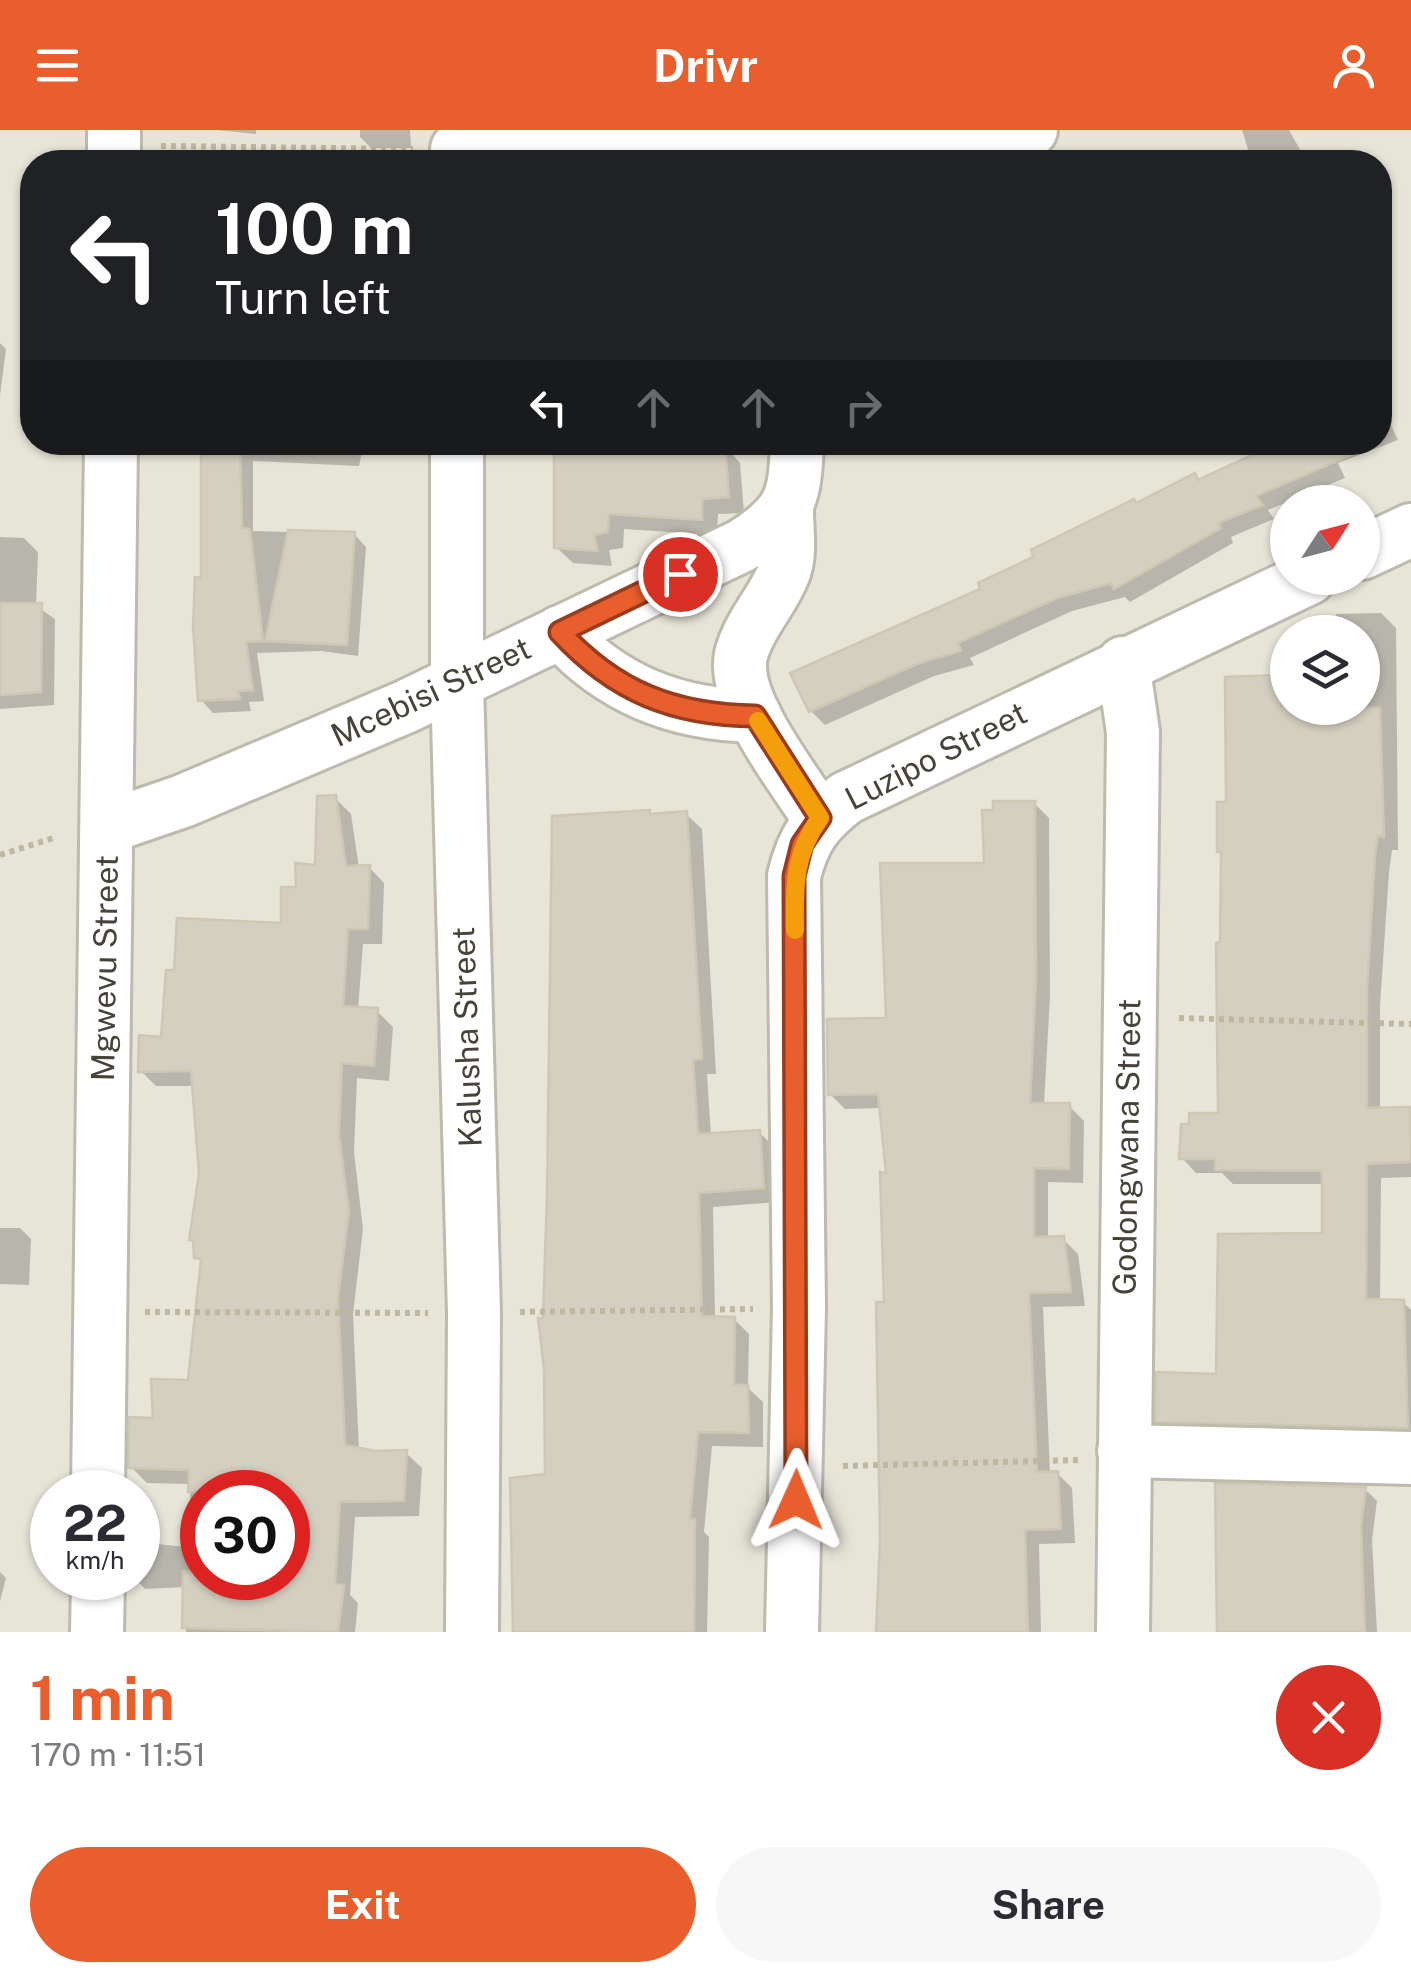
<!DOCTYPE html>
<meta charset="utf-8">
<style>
:root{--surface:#fff;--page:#f7f7f7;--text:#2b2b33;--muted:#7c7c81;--accent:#e85e2c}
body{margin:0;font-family:"Public Sans",sans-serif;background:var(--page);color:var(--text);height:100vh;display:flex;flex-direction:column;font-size:38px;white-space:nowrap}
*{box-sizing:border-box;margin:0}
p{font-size:32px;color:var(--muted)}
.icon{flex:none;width:55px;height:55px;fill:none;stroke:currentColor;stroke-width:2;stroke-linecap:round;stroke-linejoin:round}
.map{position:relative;height:1502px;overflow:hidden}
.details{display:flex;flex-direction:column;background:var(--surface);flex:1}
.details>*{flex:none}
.hud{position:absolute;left:20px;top:20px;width:1372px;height:305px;border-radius:40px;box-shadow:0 2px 8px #0004;background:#202124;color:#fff;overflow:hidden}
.needle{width:65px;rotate:54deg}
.buttons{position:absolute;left:1270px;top:355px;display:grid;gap:20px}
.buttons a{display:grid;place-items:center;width:110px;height:110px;border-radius:50%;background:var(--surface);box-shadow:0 2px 8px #0004;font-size:50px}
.speed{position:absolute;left:30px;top:1340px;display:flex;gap:20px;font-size:50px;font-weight:700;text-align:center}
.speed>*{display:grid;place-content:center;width:130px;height:130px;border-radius:50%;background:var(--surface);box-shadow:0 2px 8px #0004;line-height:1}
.speed small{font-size:25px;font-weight:400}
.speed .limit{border:15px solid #d22;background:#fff;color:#111}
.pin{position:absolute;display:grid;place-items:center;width:85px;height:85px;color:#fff;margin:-42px;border:5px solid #fff;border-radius:50%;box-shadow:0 2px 10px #0007}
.me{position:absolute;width:110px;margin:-55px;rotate:1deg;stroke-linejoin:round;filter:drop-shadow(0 0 8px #0008)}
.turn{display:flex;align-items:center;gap:35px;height:210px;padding:0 30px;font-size:45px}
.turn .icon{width:130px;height:130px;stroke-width:2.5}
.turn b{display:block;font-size:70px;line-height:85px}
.lanes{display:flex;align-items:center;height:95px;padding:0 30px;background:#0003;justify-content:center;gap:50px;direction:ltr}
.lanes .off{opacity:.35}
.round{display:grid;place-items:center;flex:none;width:105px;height:105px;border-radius:52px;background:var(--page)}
.head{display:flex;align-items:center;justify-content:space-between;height:170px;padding:0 30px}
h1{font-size:60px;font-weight:700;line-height:75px;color:var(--accent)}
.cta{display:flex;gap:20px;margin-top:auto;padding:20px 30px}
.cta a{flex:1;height:115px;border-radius:60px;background:var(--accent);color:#fff;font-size:40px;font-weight:700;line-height:115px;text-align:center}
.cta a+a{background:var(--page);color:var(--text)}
header{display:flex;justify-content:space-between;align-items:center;height:130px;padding:0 30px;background:var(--accent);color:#fff;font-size:45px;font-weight:700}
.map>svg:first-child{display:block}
</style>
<header><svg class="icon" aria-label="menu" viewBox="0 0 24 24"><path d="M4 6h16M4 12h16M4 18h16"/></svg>Drivr<svg class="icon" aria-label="person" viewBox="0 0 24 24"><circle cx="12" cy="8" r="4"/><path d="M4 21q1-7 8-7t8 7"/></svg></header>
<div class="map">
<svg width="1411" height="1502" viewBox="0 0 1411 1502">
<rect width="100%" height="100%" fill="#f3f2ea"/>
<!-- residential -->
<path fill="#e7e4d8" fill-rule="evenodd" d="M 0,0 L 1411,0 L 1411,1502 L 0,1502 ZM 32,32 L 1380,32 L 1380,312 L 32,312 ZM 1288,372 L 1362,372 L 1362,448 L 1288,448 ZM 1288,502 L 1362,502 L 1362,578 L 1288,578 ZM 52,1362 L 138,1362 L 138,1448 L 52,1448 ZM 202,1362 L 288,1362 L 288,1448 L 202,1448 Z"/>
<!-- shadow -->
<g fill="#0003" fill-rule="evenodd">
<polygon points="216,0 256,0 256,4"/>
<polygon points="360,0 410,0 411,18 371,18 360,7"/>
<polygon points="1242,0 1289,0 1307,32 1252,32"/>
<polygon points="0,213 6,219 0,266"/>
<polygon points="1380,271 1398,310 1338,333 1345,348 1268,380 1274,389 1231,407 1233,413 1130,472 1125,467 1072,481 970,528 974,535 934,546 825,595 811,581 984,460 1194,346 1200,352 1286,312 1380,312"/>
<polygon points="203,312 364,312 359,336 253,331 253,401 354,404 366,417 358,526 321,521 257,523 264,571 249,572 251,581 213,583 201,570"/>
<polygon points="557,312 721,312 740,333 744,383 718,384 717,405 624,399 623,418 609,420 612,436 573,433 556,417"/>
<polygon points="0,407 24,408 38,422 36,476 55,489 54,575 0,579"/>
<polygon points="1381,483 1396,498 1398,720 1392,720 1389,742 1380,876 1380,980 1411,982 1411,1047 1381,1048 1380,1172 1403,1172 1411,1180 1411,1311 1173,1306 1158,1291 1218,1247 1324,1105 1324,1054 1233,1054 1222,1043 1196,1043 1182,1028 1221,985 1223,725 1220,721 1229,674 1228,549 1288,547 1288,578 1362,578 1362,502 1337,502 1336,484"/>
<path d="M 335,668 L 351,684 L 359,738 L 369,737 L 384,753 L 382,814 L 363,814 L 358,880 L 377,881 L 393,897 L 389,951 L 357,948 L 354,1022 L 363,1099 L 353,1184 L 359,1321 L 406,1323 L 422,1338 L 419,1386 L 355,1387 L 350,1465 L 358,1473 L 355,1502 L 186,1502 L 186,1457 L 145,1459 L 134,1448 L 138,1448 L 138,1412 L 187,1417 L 191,1354 L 147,1353 L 131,1337 L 156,1290 L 190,1253 L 203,1133 L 191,1109 L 202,1044 L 195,956 L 156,956 L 141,941 L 163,909 L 176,842 L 283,795 L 298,760 L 317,737 ZM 202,1362 L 288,1362 L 288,1448 L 202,1448 Z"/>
<polygon points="1034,673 1049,688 1050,866 1044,975 1069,976 1084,991 1083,1053 1048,1052 1048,1109 1063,1109 1078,1124 1085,1176 1043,1177 1050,1344 1057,1343 1072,1358 1075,1413 1039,1414 1041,1502 880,1502 888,1045 882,978 845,979 830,964 888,891 986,735"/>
<polygon points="686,684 702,699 716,944 707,944 711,1006 759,1002 774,1017 778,1072 713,1077 715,1189 734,1189 749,1204 748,1258 763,1272 763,1317 712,1316 704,1402 709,1407 707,1502 516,1502 547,1347 545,1190"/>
<polygon points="0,1098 20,1098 31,1109 29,1155 0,1154"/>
<polygon points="1365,1359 1377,1371 1372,1410 1377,1502 1218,1502"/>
<polygon points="0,1442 6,1448 0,1471"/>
</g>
<!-- building -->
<g fill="#d4cfc0" stroke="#cec7b4" stroke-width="2.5">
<polygon points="201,312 240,312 242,398 250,399 263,511 246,512 253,560 238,561 240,569 198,571 193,496 195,447 201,448"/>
<polygon points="1280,312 1381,312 1256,366 1263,375 1218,393 1221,398 1114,459 1111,453 1057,468 958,513 961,521 919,533 809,582 790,543 980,459 978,453 1033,427 1031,420 1134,369 1136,373 1195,343 1198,350"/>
<polygon points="554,313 597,314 597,319 725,314 729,367 702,369 702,390 609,384 608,402 594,405 598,421 554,418"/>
<polygon points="288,400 355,402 347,515 265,511"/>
<polygon points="0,473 42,473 41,562 0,565"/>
<polygon points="1279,545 1281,576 1380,578 1384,707 1378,706 1375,726 1367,860 1367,978 1410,977 1411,1032 1367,1034 1366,1169 1404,1170 1408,1298 1155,1292 1156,1242 1216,1244 1218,1104 1322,1103 1322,1041 1215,1040 1215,1029 1179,1029 1181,994 1189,994 1189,983 1218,983 1216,813 1220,812 1221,722 1217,722 1217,672 1226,672 1225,547"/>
<polygon points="336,665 346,736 370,735 368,799 348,799 343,876 378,878 374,936 342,933 339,1004 349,1082 338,1167 345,1315 375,1321 407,1320 404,1371 340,1372 335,1454 344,1455 338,1502 182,1498 183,1441 202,1443 202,1448 288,1451 288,1362 188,1362 189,1340 128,1338 129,1287 153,1288 151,1249 188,1250 201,1129 194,1128 193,1110 189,1110 199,1044 191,941 138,942 139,905 161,907 166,840 174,840 177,788 281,793 281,757 296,757 295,733 315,735 317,666"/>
<polygon points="993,671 1035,671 1036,849 1030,973 1070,973 1069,1039 1034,1038 1034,1107 1064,1106 1071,1162 1029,1163 1037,1342 1058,1341 1061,1399 1025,1400 1028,1502 876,1502 880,1409 876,1172 884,1172 880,1042 886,1043 878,964 828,965 827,889 886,888 880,733 984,733 982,680 993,680"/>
<polygon points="650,680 649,684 687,681 702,929 693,930 698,1004 760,1000 764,1058 699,1063 702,1186 735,1187 734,1255 748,1255 749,1303 698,1302 690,1389 695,1389 694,1502 513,1502 510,1348 545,1344 544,1239 538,1188 543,1188 547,1065 552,686"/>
<polygon points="1215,1353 1366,1357 1361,1396 1365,1502 1217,1502"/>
</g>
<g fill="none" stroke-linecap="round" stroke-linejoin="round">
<defs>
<g id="minor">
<polyline points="457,19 799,25 978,20 1031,0"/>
<polyline points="114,32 114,0"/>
<polyline points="457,312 457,552 474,1183 472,1502"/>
<path d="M 787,381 C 787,401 791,423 784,442 C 773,471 749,494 741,525 C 731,571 795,650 819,688"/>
<polyline points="1362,423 1411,400"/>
<path d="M 560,502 C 612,560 677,585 755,586"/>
<polyline points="1123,533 1133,602 1123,1502"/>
<path d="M 107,697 L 183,671 L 405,577 L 741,416 C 791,385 795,369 797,312"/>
<polyline points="1124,1321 1411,1328"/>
<polyline points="98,1362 111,312"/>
<polyline points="97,1502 98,1448"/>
<path d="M 792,1502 L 799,1178 L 794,746 C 803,709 816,691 846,668 L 1309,448"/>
</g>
</defs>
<!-- minor casing -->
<use href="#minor" stroke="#bebaad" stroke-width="58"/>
<!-- path -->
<g stroke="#bfb79f" stroke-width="6" stroke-dasharray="5 5" stroke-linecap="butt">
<polyline points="161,16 413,19"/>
<polyline points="0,725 57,707"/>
<polyline points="1179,888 1411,894"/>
<polyline points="145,1182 428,1183"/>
<polyline points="520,1182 753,1179"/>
<polyline points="843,1336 1080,1330"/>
</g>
<!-- minor -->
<use href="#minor" stroke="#fff" stroke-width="52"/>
</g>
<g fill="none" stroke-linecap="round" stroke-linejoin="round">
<defs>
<path id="route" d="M 680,444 L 560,502 C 615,562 674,585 755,586 L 820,688 L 802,714 L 794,746 L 796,1370"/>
</defs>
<!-- route casing -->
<use href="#route" stroke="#973d1d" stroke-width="25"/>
<!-- route -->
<use href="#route" stroke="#e85e2c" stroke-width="18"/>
<!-- slow -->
<path stroke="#f59e0b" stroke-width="18" d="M 758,591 L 820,688 C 794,724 794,756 795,800"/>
</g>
<g text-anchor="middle" stroke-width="9" stroke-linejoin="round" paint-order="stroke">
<!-- street labels -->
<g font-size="32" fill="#474338" stroke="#fff">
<text transform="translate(431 562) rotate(-25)" y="11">Mcebisi Street</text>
<text transform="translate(936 626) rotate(-27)" y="11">Luzipo Street</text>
<text transform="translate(105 838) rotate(-89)" y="11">Mgwevu Street</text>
<text transform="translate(467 907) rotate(-92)" y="11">Kalusha Street</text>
<text transform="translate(1127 1017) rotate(-89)" y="11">Godongwana Street</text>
</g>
</g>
</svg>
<div class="buttons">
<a><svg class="needle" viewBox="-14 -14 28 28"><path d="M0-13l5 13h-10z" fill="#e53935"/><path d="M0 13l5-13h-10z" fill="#7c7c81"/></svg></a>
<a><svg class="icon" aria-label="layers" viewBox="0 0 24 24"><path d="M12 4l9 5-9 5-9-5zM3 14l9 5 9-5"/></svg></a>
</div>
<div class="speed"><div>22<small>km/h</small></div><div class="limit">30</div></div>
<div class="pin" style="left:680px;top:444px;background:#d93025"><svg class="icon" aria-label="arrive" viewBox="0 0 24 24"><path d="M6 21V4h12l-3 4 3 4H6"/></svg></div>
<svg class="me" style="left:796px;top:1370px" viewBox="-20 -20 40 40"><path d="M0-17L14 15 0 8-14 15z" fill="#e85e2c" stroke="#fff" stroke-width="4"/></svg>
<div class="hud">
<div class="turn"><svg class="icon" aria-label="left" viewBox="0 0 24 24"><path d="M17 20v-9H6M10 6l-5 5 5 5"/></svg><div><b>100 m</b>Turn left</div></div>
<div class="lanes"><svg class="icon" aria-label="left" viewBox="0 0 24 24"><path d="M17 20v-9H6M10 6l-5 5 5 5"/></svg><svg class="icon off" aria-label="ahead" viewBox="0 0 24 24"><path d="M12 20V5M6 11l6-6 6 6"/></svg><svg class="icon off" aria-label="ahead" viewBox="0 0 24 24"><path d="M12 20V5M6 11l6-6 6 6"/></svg><svg class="icon off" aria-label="right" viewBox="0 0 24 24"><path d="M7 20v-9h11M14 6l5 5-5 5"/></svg></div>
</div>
</div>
<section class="details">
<div class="head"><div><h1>1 min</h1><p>170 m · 11:51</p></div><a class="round" style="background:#d93025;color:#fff"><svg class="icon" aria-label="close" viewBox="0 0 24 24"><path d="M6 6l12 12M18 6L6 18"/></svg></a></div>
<div class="cta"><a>Exit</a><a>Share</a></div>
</section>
